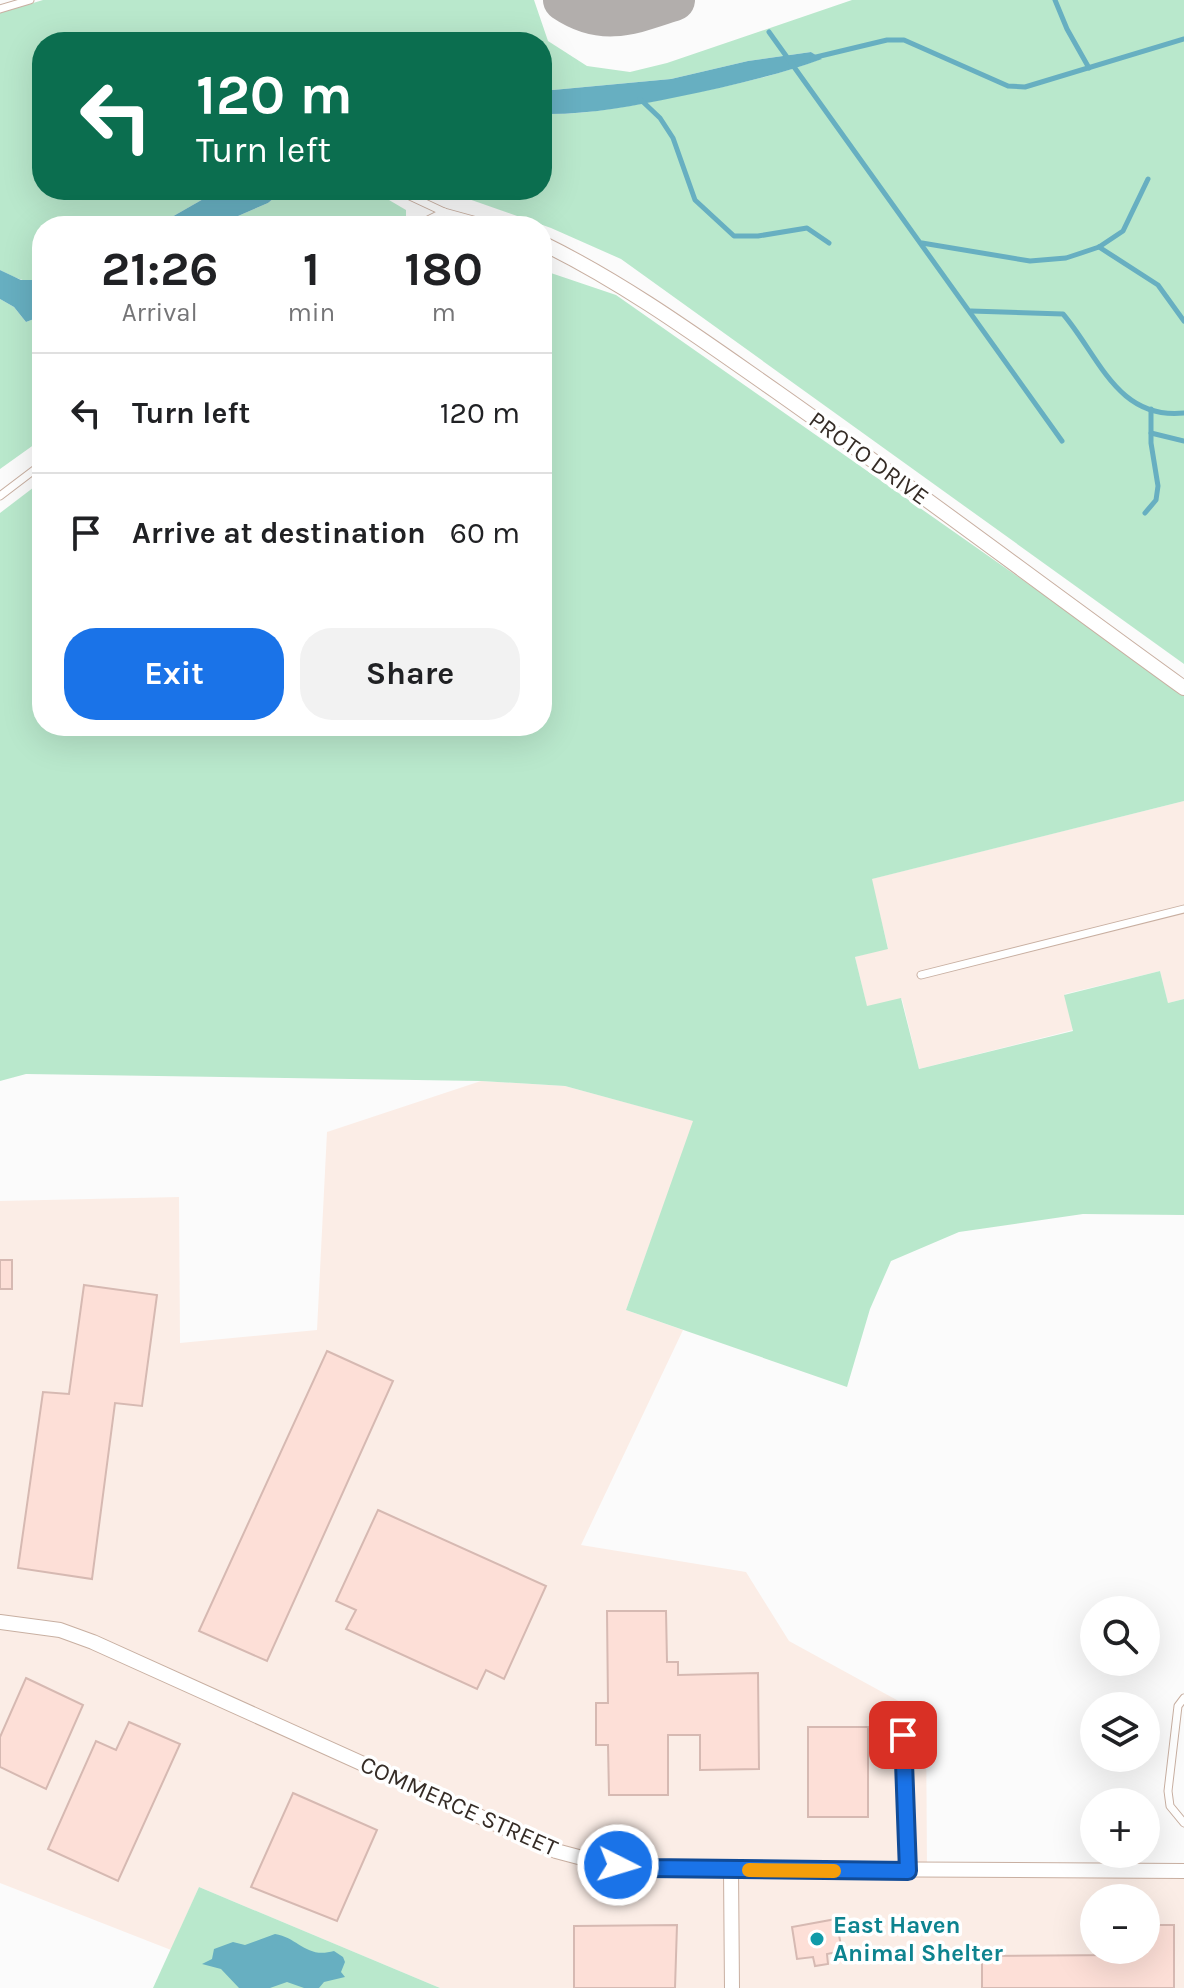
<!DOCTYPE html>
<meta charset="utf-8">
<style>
:root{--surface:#fff;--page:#f2f2f2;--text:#202124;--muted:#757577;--line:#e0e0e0;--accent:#1a73e8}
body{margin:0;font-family:Karla,sans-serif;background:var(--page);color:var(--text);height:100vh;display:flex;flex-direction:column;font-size:30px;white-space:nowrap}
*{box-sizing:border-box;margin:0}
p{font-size:26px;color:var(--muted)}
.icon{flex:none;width:44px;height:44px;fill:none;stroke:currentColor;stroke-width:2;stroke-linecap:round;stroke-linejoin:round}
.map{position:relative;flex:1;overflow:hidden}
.panel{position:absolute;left:32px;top:216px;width:520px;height:520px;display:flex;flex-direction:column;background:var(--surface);border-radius:32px;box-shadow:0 8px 32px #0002}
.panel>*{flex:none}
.top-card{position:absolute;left:32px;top:32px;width:520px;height:168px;border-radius:32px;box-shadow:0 8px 32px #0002;background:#0b6e4f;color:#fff;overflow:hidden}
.tools{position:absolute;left:1080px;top:1596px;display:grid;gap:16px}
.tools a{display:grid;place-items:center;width:80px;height:80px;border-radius:50%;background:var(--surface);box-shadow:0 8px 32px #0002;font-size:40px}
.pin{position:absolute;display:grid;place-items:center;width:68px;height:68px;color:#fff;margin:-34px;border-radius:16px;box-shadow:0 4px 12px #0006}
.me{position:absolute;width:88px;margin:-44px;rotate:95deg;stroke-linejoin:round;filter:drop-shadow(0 0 6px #0008)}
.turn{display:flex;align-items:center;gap:28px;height:168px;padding:0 32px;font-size:36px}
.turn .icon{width:104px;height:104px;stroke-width:2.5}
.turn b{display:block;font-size:56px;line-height:68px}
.eta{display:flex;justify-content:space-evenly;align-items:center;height:136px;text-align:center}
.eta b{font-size:48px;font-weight:700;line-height:56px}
.action{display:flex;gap:16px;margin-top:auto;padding:16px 32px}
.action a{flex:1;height:92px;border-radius:32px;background:var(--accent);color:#fff;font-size:32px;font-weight:700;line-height:92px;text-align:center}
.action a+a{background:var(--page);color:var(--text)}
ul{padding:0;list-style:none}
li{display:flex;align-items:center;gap:24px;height:120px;padding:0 32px;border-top:2px solid var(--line)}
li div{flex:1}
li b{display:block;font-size:30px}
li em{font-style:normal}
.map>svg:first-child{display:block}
</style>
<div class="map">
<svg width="1184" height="1988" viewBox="0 0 1184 1988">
<rect width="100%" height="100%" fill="#fbfbfb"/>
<!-- built -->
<g fill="#fbede6" fill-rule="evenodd">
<polygon points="1184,801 1184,999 1168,1003 1160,971 1065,994 1073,1030 919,1069 902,999 867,1007 855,957 888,948 871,879"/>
<path d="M 481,1081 L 565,1086 L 694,1121 L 626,1310 L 683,1330 L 581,1545 L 746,1572 L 789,1641 L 926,1716 L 927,1867 L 1184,1866 L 1184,1988 L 440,1988 L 199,1887 L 171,1950 L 0,1883 L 0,1201 L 179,1197 L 180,1343 L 317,1330 L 327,1132 ZM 1094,1898 L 1146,1898 L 1146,1950 L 1094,1950 Z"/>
</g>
<!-- green -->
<g fill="#b9e8cc">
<path d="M 43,0 L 534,0 L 548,41 L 587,66 L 630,72 L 667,63 L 852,0 L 1184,0 L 1184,664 L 621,259 L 551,228 L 443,190 L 542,190 L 542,114 C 590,115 637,105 683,95 C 730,86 776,76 821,59 L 811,52 L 748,61 L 671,79 L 542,91 L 542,42 L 42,42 L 42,190 L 219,190 L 156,226 L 42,226 L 42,280 C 27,285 14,277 0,270 L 0,13 Z"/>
<polygon points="284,190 372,190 406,210 406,216 375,226 215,226 268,203"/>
<polygon points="542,270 616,295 1184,693 1184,801 872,879 888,949 855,957 867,1006 901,998 919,1069 1073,1031 1064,995 1160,971 1168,1003 1184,999 1184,1215 1083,1214 959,1232 891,1261 870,1309 847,1387 626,1310 693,1121 565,1086 481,1081 26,1074 0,1081 0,513 42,481 42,726 542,726"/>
<polygon points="0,299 14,307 26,322 42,316 42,439 0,469"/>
<polygon points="199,1887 440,1988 153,1988"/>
</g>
<!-- water -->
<g fill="#67afc1">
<path d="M 811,52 L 822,59 C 775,76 726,87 677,97 C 633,106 588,115 542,114 L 542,91 L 671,79 L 748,61 Z"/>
<polygon points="219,190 284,190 268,203 215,226 156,226"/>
<polygon points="0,270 21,280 42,280 42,316 26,322 14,307 0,299"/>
<path d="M 275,1934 C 299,1938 306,1959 334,1951 L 343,1957 L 345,1962 L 341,1972 L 345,1977 L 324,1982 L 319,1988 L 304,1988 L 287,1982 L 270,1988 L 239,1988 L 221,1969 L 202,1964 L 212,1959 L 214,1949 L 233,1942 L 245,1945 Z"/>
</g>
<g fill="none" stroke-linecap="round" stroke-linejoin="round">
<!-- stream -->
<g stroke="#67afc1" stroke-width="5">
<polyline points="1055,0 1067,29 1089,68"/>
<polyline points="769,32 1062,441"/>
<polyline points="812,58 887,40 904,40 1008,86 1025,87 1184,39"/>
<polyline points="640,99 660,118 673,138 695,200 734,236 758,236 807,228 829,243"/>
<polyline points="922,243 1030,261 1066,258 1099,247 1123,231 1148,179"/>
<polyline points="1099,247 1158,285 1184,321"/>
<path d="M 971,311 L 1063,314 C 1099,356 1117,420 1184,413"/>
<polyline points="1151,433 1184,441"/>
<polyline points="1145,513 1156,500 1158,486 1151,443 1151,409"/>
</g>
<!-- taxiway -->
<path stroke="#b2aeac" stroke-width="42" d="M 564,0 C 604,27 633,13 674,0"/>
</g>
<!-- building -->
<g fill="#fddfd7" stroke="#d6b9b2" stroke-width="2">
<rect x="0" y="1260" width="12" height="29"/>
<polygon points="84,1285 157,1295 142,1406 115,1403 92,1579 18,1568 43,1392 69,1394"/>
<polygon points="327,1351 393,1381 267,1661 199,1631"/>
<polygon points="378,1510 546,1586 504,1679 486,1670 477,1689 346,1629 356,1610 336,1601"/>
<polygon points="607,1611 666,1611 667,1662 678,1662 678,1675 758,1673 759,1769 700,1770 700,1735 668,1735 668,1795 609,1795 608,1745 596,1745 596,1703 608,1703"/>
<polygon points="26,1678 83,1705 46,1789 0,1767 0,1737"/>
<polygon points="129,1722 180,1744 118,1881 48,1849 96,1741 116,1750"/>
<rect x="808" y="1727" width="60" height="90"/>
<polygon points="293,1793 377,1830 337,1921 251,1887"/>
<polygon points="836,1919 842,1951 827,1954 828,1964 815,1966 813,1957 797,1959 792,1927"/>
<polygon points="677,1925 675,1988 574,1988 574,1926"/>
<polygon points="1146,1925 1174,1925 1174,1988 982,1988 982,1956 1115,1955 1115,1950 1146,1950"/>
</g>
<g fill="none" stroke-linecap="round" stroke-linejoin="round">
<defs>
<g id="service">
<polyline points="0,9 30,0"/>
<polyline points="397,190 444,212 495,226"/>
<polyline points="416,226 444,212"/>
<polyline points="0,496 42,464"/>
<polyline points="921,975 1184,909"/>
<polyline points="1184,1698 1178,1706 1168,1791 1170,1806 1184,1823"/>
<polyline points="903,1735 908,1869"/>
</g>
<g id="minor">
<path d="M 542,243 C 626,284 701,339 777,392 C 915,489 1048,590 1184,688"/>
<polyline points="0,1622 60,1630 93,1642 556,1851 586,1859 646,1868 1184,1871"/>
<polyline points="731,1870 732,1988"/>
</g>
</defs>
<!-- service casing -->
<use href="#service" stroke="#c8afa1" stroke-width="9"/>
<!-- minor casing -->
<use href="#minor" stroke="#c8afa1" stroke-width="16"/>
<!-- service -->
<use href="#service" stroke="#fff" stroke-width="7"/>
<!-- minor -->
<use href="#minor" stroke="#fff" stroke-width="14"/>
</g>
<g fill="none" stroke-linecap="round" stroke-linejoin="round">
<defs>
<polyline id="route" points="618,1865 646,1868 908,1871 903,1735"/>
</defs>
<!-- route casing -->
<use href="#route" stroke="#114b97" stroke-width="20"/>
<!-- route -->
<use href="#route" stroke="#1a73e8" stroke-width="14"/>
<!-- slow -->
<polyline stroke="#f59e0b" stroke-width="14" points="749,1870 834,1871"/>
</g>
<!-- markers -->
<circle fill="#0f9aa8" stroke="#fff" stroke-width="3" cx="817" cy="1939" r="8"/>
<g text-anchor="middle" stroke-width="7" stroke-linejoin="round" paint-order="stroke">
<!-- street labels -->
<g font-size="24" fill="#352c26" stroke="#fff">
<text transform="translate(869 458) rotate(36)" y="8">PROTO DRIVE</text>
<text transform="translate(459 1806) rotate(24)" y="8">COMMERCE STREET</text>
</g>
<!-- culture labels -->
<g font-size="24" font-weight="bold" fill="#0d838f" stroke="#fff" text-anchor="start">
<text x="833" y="1933">East Haven<tspan x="833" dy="28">Animal Shelter</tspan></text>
</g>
</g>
</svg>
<div class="tools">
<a><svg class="icon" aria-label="search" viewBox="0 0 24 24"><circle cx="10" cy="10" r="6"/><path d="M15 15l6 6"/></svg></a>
<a><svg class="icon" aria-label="layers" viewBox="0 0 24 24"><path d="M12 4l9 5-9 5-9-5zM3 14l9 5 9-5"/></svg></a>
<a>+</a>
<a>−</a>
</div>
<div class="pin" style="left:903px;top:1735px;background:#d93025"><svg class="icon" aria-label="arrive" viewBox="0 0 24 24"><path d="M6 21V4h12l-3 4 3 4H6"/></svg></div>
<svg class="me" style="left:618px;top:1865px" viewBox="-20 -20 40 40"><circle r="17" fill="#1a73e8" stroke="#fff" stroke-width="3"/><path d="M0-11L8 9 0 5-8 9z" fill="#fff"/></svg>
<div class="top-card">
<div class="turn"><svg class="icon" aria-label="left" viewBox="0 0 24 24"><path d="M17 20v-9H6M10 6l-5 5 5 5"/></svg><div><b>120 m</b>Turn left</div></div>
</div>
<section class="panel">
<div class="eta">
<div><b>21:26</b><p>Arrival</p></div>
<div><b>1</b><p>min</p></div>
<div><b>180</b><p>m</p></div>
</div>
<ul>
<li><svg class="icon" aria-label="left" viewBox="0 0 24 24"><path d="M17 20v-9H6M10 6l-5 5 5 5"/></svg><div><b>Turn left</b></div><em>120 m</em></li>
<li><svg class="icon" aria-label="arrive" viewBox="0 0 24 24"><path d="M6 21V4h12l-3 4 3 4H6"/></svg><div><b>Arrive at destination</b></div><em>60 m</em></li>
</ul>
<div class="action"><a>Exit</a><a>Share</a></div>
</section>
</div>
